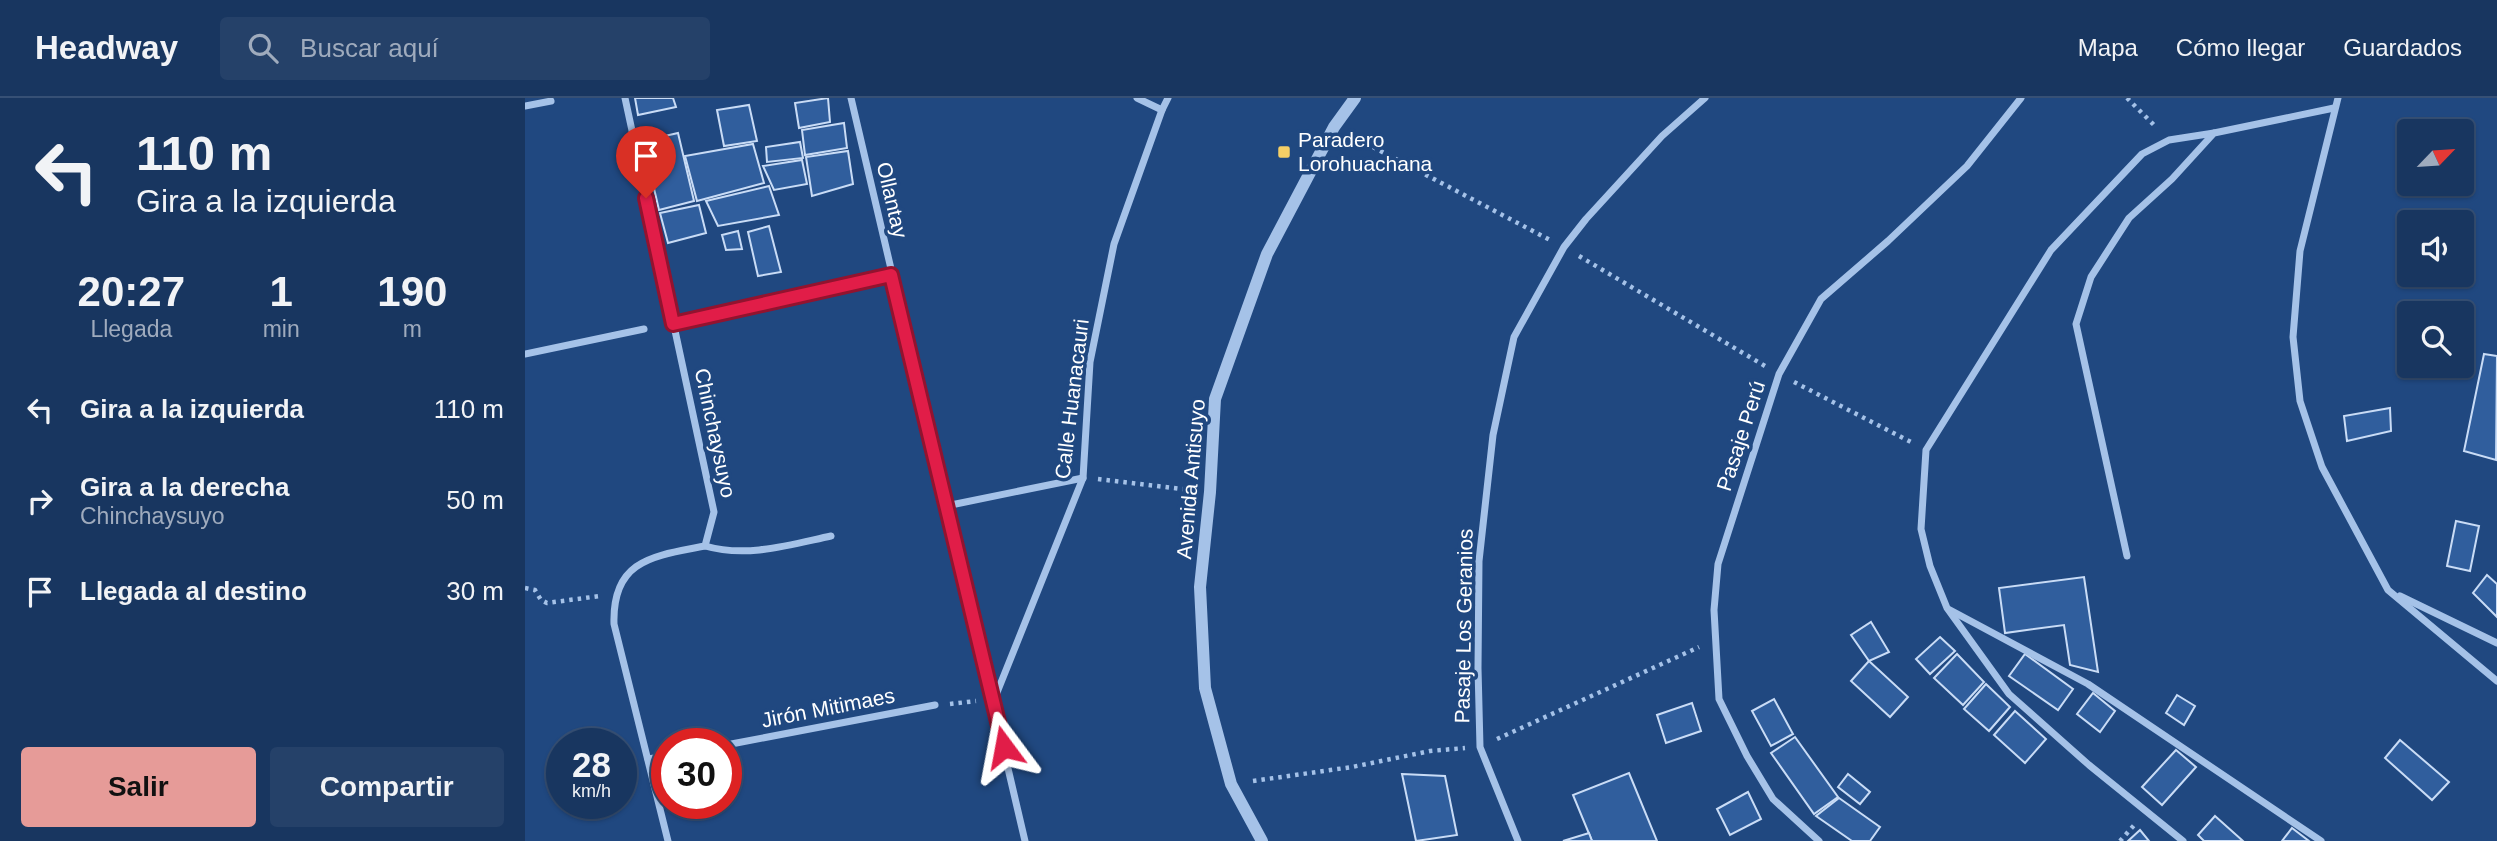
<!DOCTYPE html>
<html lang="es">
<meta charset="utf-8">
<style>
:root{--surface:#183660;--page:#254169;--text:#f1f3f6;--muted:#9fabbd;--line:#365075;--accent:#e69b98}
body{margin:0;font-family:Helvetica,sans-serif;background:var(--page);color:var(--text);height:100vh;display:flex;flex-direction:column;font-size:26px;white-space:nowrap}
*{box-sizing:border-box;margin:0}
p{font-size:23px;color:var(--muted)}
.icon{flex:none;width:38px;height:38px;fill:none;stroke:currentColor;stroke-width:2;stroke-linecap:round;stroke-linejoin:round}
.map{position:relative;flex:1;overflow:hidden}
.sheet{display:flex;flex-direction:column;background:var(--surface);width:525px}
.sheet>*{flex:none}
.guide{background:#183660;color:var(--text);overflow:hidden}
.needle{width:46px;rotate:65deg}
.fabs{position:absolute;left:1872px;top:21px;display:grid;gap:14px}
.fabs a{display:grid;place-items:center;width:77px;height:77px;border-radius:7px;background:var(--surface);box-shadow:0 2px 5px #0004,0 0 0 2px var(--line);font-size:35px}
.speed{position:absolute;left:21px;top:630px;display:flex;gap:14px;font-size:35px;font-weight:700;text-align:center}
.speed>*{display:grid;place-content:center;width:91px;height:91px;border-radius:50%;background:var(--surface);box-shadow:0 2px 5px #0004,0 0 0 2px var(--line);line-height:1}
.speed small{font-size:18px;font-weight:400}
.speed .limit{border:10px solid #d22;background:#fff;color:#111}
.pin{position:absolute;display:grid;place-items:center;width:60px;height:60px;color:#fff;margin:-72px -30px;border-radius:50% 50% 50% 0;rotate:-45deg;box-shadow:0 0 7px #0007}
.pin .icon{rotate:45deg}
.me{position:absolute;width:77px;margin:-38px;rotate:347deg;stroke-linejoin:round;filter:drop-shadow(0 0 5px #0008)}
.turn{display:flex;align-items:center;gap:24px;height:147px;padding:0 21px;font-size:32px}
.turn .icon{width:91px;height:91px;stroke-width:2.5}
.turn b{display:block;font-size:49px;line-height:60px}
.eta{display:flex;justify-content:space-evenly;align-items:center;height:119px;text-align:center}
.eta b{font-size:42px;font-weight:700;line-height:49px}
.action{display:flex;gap:14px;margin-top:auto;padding:14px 21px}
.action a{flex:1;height:80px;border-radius:7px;background:var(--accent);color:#111;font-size:28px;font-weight:700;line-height:80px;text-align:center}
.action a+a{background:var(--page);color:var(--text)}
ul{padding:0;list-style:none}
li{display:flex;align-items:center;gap:21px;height:91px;padding:0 21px}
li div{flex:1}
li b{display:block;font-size:26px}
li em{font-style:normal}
header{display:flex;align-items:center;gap:42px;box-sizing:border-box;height:98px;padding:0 35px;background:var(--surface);border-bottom:2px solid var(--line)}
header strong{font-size:33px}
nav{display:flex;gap:38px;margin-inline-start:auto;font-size:24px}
.search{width:490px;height:63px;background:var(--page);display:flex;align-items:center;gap:18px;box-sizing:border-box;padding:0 24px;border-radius:7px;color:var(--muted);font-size:26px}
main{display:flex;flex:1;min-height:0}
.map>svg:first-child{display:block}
</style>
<header>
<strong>Headway</strong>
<div class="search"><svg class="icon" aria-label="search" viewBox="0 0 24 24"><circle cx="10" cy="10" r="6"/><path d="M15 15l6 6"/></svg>Buscar aquí</div>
<nav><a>Mapa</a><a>Cómo llegar</a><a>Guardados</a></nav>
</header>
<main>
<section class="sheet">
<div class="guide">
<div class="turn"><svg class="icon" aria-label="left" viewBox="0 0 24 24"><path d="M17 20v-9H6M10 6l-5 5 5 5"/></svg><div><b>110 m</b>Gira a la izquierda</div></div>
</div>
<div class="eta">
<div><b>20:27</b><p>Llegada</p></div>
<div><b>1</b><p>min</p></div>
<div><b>190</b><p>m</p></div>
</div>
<ul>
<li><svg class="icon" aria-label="left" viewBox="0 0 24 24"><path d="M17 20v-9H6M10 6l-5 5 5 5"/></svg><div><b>Gira a la izquierda</b></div><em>110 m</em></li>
<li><svg class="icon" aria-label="right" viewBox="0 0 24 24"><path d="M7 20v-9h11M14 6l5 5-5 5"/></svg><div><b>Gira a la derecha</b><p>Chinchaysuyo</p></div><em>50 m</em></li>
<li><svg class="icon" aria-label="arrive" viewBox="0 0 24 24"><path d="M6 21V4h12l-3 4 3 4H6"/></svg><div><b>Llegada al destino</b></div><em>30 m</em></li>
</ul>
<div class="action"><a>Salir</a><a>Compartir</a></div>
</section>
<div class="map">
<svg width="1972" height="743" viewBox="0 0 1972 743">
<rect width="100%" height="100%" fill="#204880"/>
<!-- building -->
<g fill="#305e9d" stroke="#c9dcf6" stroke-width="2">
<polygon points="110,0 148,0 151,9 113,17"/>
<polygon points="303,0 305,24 274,30 270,5"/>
<polygon points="224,7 232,43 199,48 192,12"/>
<polygon points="319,25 322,50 280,57 277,32"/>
<polygon points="153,35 169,103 134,112 118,43"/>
<polygon points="275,44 278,60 242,64 241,49"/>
<polygon points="228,46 239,85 172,103 160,58"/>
<polygon points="323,53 328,86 287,98 281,59"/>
<polygon points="277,62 282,86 249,92 238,68"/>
<polygon points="244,88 254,117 193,128 181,103"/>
<polygon points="174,107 181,135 143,145 135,115"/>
<polygon points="244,128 256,174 233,178 223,134"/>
<polygon points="213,133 217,151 201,152 197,137"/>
<polygon points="1959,256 1972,258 1971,362 1939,353"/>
<polygon points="1865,310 1866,333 1822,343 1819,318"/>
<polygon points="1931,423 1954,428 1945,473 1922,468"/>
<polygon points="1962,477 1972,486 1972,519 1948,495"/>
<polygon points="1559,479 1573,574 1545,567 1539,527 1480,535 1474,490"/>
<polygon points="1346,524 1364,554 1344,563 1326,537"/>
<polygon points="1415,539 1430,553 1405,576 1391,561"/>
<polygon points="1432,556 1459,584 1438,607 1409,580"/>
<polygon points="1500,556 1548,591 1533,612 1484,578"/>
<polygon points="1344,563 1383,599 1365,619 1326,583"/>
<polygon points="1461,586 1485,609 1464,633 1439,611"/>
<polygon points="1568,595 1590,613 1575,634 1552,616"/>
<polygon points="1652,597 1670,608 1659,627 1641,615"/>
<polygon points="1249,601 1268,636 1246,648 1227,613"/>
<polygon points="1167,605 1176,633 1141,645 1132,617"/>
<polygon points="1490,613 1521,641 1500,665 1469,637"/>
<polygon points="1270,639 1313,699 1289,716 1246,655"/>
<polygon points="1875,642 1924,684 1907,702 1860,660"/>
<polygon points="1651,652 1671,669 1637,707 1617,689"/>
<polygon points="1104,675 1132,743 1067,743 1048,697"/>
<polygon points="877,676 920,678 932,737 891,743"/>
<polygon points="1323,676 1345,694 1335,706 1313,689"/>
<polygon points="1223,694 1236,721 1205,737 1192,711"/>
<polygon points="1314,700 1355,729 1345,743 1327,743 1291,718"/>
<polygon points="1690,718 1718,743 1679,743 1673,737"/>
<polygon points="1767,730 1784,743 1757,743"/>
<polygon points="1615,732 1624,743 1603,743"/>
<polygon points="1064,735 1067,743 1038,743"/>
</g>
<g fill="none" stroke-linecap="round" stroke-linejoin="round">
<!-- path -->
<g stroke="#a5c2e8" stroke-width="4.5" stroke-dasharray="3.5 5" stroke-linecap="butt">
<polyline points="1602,0 1631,29"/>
<polyline points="825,37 1025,142"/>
<polyline points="1054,158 1240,268"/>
<polyline points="1269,284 1386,344"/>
<polyline points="573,381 665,392"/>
<polyline points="0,490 10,492 16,502 22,505 75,498"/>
<polyline points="425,606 451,603"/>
<polyline points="972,641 1174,549"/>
<polyline points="728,683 827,669 905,653 940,650"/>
<polyline points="1595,743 1611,725"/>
</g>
<!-- minor -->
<g stroke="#a5c2e8" stroke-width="7">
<path d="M 100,0 L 189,414 L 180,448 C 129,458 87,461 89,526 L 143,743"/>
<polyline points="326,0 500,743"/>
<polyline points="612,0 637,12"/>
<polyline points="1813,0 1775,153 1768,239 1775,303 1797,369 1863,492 1972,583"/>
<polyline points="0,8 26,3"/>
<polyline points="148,226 366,177"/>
<polyline points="0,256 119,231"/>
<polyline points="421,408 558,380"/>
<path d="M 180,448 C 222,460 264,447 306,438"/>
<polyline points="1602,458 1551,226 1566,179 1604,120 1647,81 1689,35 1809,10"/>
<polyline points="1875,498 1972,545"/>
<polyline points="1425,512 1563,586 1796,743"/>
<polyline points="469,602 558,380 565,264 589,146 637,12 643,0"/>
<polyline points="201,647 410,607"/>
<polyline points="123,661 142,658"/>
<polyline points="993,743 955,649 953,570 954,463 968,337 989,239 1039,149 1061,121 1137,38 1180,0"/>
<polyline points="1294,743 1248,701 1222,658 1194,601 1189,512 1193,466 1254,276 1296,201 1363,143 1442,68 1496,0"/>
<polyline points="1658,743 1564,667 1484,596 1422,510 1405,468 1396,431 1401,352 1526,152 1617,56 1644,42 1689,35"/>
</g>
<!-- tertiary -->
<polyline stroke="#a5c2e8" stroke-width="12" points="737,743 706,686 680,590 675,489 685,394 690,301 742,156 809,29 830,0"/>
</g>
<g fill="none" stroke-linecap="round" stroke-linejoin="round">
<defs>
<polyline id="route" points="121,100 148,226 366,177 479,649"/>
</defs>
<!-- route casing -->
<use href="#route" stroke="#92132f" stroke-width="18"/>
<!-- route -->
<use href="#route" stroke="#e11d48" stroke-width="12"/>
</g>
<!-- markers -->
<rect fill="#f5cf66" stroke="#204880" stroke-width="2.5" x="752" y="47" width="14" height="14" rx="3.5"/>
<g text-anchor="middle" stroke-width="7" stroke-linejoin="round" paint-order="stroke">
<!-- poi labels -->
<g font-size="21" fill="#fff" stroke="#204880" text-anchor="start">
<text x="773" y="49">Paradero<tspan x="773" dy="24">Lorohuachana</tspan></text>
</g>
<!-- street labels -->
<g font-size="21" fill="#fff" stroke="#204880">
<text transform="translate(367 102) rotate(77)" y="7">Ollantay</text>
<text transform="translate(547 301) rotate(-83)" y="7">Calle Huanacauri</text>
<text transform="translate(190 335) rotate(78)" y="7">Chinchaysuyo</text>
<text transform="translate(1216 338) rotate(-72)" y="7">Pasaje Perú</text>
<text transform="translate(666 381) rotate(-85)" y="7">Avenida Antisuyo</text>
<text transform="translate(939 528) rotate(-89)" y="7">Pasaje Los Geranios</text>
<text transform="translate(303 610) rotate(-11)" y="7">Jirón Mitimaes</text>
</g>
</g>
</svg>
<div class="fabs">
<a><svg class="needle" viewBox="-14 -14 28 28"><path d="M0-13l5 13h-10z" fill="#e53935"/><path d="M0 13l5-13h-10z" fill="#9fabbd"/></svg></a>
<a><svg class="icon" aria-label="sound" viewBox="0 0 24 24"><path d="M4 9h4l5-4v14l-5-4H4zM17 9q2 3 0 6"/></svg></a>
<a><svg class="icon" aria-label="search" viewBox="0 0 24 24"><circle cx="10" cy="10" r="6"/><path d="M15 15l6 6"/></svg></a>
</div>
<div class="speed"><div>28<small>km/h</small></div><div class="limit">30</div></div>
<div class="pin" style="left:121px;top:100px;background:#d93025"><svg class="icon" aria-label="arrive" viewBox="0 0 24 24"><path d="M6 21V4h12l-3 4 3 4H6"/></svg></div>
<svg class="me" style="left:479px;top:649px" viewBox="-20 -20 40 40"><path d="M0-17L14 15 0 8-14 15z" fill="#e11d48" stroke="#fff" stroke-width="4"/></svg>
</div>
</main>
